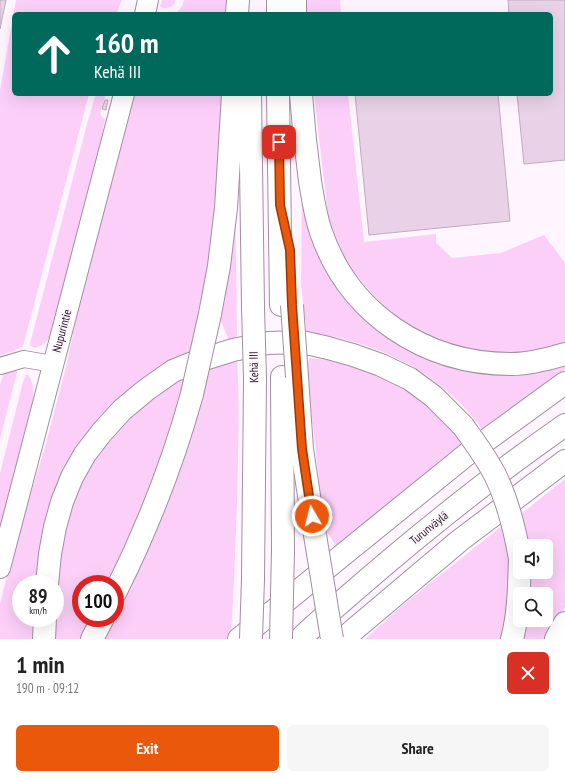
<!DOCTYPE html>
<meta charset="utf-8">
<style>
:root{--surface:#fff;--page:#f6f6f6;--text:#222;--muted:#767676;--accent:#ea580c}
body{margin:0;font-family:"PT Sans Narrow",sans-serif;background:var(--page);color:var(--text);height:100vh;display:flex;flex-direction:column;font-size:15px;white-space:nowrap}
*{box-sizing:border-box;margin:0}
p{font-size:13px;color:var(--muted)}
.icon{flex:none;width:22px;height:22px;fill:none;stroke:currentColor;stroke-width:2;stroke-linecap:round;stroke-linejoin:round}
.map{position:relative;height:639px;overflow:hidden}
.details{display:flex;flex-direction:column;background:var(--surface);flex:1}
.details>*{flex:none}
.guide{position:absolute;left:12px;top:12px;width:541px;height:84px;border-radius:6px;box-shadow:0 4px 16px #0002;background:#00695c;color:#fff;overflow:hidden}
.tools{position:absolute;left:513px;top:539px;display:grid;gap:8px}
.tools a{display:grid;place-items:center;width:40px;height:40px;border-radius:6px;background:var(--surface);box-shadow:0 4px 16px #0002;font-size:20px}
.speed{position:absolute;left:12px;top:575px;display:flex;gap:8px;font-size:20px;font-weight:700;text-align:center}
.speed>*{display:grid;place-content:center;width:52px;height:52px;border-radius:50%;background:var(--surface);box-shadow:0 4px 16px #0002;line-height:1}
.speed small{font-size:10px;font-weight:400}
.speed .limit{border:6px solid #d22;background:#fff;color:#111}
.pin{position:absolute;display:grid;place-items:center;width:34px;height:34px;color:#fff;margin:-17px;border-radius:8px;box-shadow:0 2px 6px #0006}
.me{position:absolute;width:44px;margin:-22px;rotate:352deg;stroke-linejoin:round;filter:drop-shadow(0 0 3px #0008)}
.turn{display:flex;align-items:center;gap:14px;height:84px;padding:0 16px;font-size:18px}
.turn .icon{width:52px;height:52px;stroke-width:2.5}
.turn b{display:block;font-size:28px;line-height:34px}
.round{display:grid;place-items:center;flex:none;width:42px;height:42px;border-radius:6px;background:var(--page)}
.head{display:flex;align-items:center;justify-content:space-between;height:68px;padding:0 16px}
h1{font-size:24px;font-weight:700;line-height:30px}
.primary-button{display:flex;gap:8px;margin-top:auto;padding:8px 16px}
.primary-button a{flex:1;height:46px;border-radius:6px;background:var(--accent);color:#fff;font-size:16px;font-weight:700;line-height:46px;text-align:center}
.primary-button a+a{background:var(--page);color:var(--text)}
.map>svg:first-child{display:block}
</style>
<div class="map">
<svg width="565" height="639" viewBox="0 0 565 639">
<rect width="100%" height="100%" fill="#fff5fe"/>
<!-- green -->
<g fill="#fccff8">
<polygon points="16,0 122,0 116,14 14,14 14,94 89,94 23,346 11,352 0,355 0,90"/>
<path d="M 162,0 L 176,0 C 174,7 166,10 160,7 Z"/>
<polygon points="184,0 229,0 228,14 175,14 182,7"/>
<polygon points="306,0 340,0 341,14 307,14"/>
<path d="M 96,94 L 106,94 L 100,113 L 102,117 L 105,119 L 95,171 L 55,327 C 49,338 47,345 34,348 L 30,345 L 31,340 L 87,124 Z"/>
<polygon points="134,94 226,94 214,233 207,283 191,353 102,419 41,584 21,584 21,618 38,618 36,639 0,639 0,603 16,541 45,447 67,363 91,247 124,126"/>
<polygon points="314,94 348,94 364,242 436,234 436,243 452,258 501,253 544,235 565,263 565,344 534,351 513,354 475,351 439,341 404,324 386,309 355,274 343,258 333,237 328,216"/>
<polygon points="235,177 237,340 229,341 219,316"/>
<path d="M 302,184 L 382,331 L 417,355 L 446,365 L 565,363 L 565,369 L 482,429 C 442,373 374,339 307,333 L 301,285 Z"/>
<path d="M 237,358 C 240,407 238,455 237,504 C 235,548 234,591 231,635 L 226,639 L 101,639 L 111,618 L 115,618 L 115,610 L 137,564 L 201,398 L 209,369 Z"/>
<polygon points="309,358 337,361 384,377 419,394 443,413 464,446 337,547 328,534 320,513 319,480 307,374"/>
<polygon points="17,369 17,372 0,439 0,385 3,375 0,375 0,372"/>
<path d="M 26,375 L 28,375 C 34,382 33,391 33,399 L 0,528 L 0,473 L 23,382 Z"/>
<polygon points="185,379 165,452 141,512 109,584 81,584 81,618 92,618 82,639 53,639 61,537 67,515 82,480 102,447 124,417 167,387"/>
<polygon points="565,479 565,607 548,639 523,639 526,620 546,620 546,594 529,594 529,572 546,572 546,546 527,546 521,514"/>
<polygon points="503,525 510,566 511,589 503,639 365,639 404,604"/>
</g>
<!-- building -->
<g fill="#e9d2e7" stroke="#c0aabe">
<polygon points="0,0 6,0 0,29"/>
<polygon points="508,0 565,0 565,160 524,164 517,94 551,94 551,14 509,14"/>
<polygon points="355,94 498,94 510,221 369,235"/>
<polygon points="105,100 108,100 106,110 102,109"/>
</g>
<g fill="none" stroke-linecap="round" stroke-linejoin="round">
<defs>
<polyline id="minor" points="0,366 24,359 53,364"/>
<g id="major">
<polyline points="145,14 148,0"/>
<polyline points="0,568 124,94"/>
</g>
<g id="highway">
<polyline points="278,0 278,14"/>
<polyline points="295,0 295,14"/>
<polyline points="237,14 238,0"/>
<polyline points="250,94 253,307"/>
<polyline points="278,94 281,305"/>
<path d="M 301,94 C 303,123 306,152 310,181 C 313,199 315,215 321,232 C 349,314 425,364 511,364 C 529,364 548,359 565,354"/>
<polyline points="210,314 219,266 226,208 233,94"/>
<polyline points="282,377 283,551"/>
<polyline points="297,377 302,449 314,529"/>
<polyline points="253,579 255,379"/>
<polyline points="47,584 50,554 55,527 62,502 72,477 85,454 102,432 122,410 146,390 173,371 198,361 233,350 268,343 302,342 328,348 353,355 381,365 410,379 433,396 463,426"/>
<path d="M 115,593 C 147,529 173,463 192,394"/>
<polyline points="44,639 45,618"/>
<polyline points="92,639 103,618"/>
<polyline points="239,639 466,455 565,383"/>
<path d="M 300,639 C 317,622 336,607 354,591 C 422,532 492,476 565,425"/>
<polyline points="343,639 459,541 565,461"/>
<path d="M 512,639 C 519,613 519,586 520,559"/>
<polyline points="556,639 565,623"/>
</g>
</defs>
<!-- minor casing -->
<use href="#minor" stroke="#a38ea1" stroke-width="18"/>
<!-- major casing -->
<use href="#major" stroke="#a38ea1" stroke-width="22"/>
<!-- highway casing -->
<use href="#highway" stroke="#a38ea1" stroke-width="24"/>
<!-- minor -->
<use href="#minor" stroke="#fff" stroke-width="16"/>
<!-- major -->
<use href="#major" stroke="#fff" stroke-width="20"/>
<!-- highway -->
<use href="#highway" stroke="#fff" stroke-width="22"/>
<defs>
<g id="highway-bridge">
<polyline points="292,305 297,377"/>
<polyline points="253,307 255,379"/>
<polyline points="192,394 210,314"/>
<path d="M 463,426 C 474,441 485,456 494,473 C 508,500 515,530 520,559"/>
<polyline points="314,529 332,639"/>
<polyline points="251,639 253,579"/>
<polyline points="281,639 283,551"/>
</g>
</defs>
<!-- highway-bridge casing -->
<use href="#highway-bridge" stroke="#a38ea1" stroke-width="24" stroke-linecap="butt"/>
<!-- highway-bridge -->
<use href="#highway-bridge" stroke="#fff" stroke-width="22"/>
</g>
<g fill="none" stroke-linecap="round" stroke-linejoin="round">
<defs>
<polyline id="route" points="279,142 280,205 290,250 292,305 300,420 302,449 312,516"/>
</defs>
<!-- route casing -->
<use href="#route" stroke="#983908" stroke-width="10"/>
<!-- route -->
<use href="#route" stroke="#ea580c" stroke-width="7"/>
</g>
<g text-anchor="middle" stroke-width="4" stroke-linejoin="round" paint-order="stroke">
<!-- street labels -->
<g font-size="12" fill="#251d25" stroke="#fff5fe">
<text transform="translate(62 331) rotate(-75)" y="4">Nupurintie</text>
<text transform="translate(254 367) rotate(-91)" y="4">Kehä III</text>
<text transform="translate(429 528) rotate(-39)" y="4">Turunväylä</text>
</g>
</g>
</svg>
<div class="tools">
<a><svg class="icon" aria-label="sound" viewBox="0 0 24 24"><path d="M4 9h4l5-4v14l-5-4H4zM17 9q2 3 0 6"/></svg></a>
<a><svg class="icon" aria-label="search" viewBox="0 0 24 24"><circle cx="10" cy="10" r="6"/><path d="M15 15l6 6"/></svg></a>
</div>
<div class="speed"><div>89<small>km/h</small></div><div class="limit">100</div></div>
<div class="pin" style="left:279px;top:142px;background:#d93025"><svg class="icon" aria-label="arrive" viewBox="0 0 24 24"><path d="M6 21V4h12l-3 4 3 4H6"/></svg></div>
<svg class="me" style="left:312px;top:516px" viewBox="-20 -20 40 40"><circle r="17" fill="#ea580c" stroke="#fff" stroke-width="3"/><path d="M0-11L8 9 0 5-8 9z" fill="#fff"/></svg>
<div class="guide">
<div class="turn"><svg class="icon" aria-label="ahead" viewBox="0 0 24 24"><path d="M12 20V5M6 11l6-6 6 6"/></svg><div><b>160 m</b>Kehä III</div></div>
</div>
</div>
<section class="details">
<div class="head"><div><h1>1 min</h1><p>190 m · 09:12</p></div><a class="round" style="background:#d93025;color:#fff"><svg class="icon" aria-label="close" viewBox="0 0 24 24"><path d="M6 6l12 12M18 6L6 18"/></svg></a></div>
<div class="primary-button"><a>Exit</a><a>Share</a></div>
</section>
